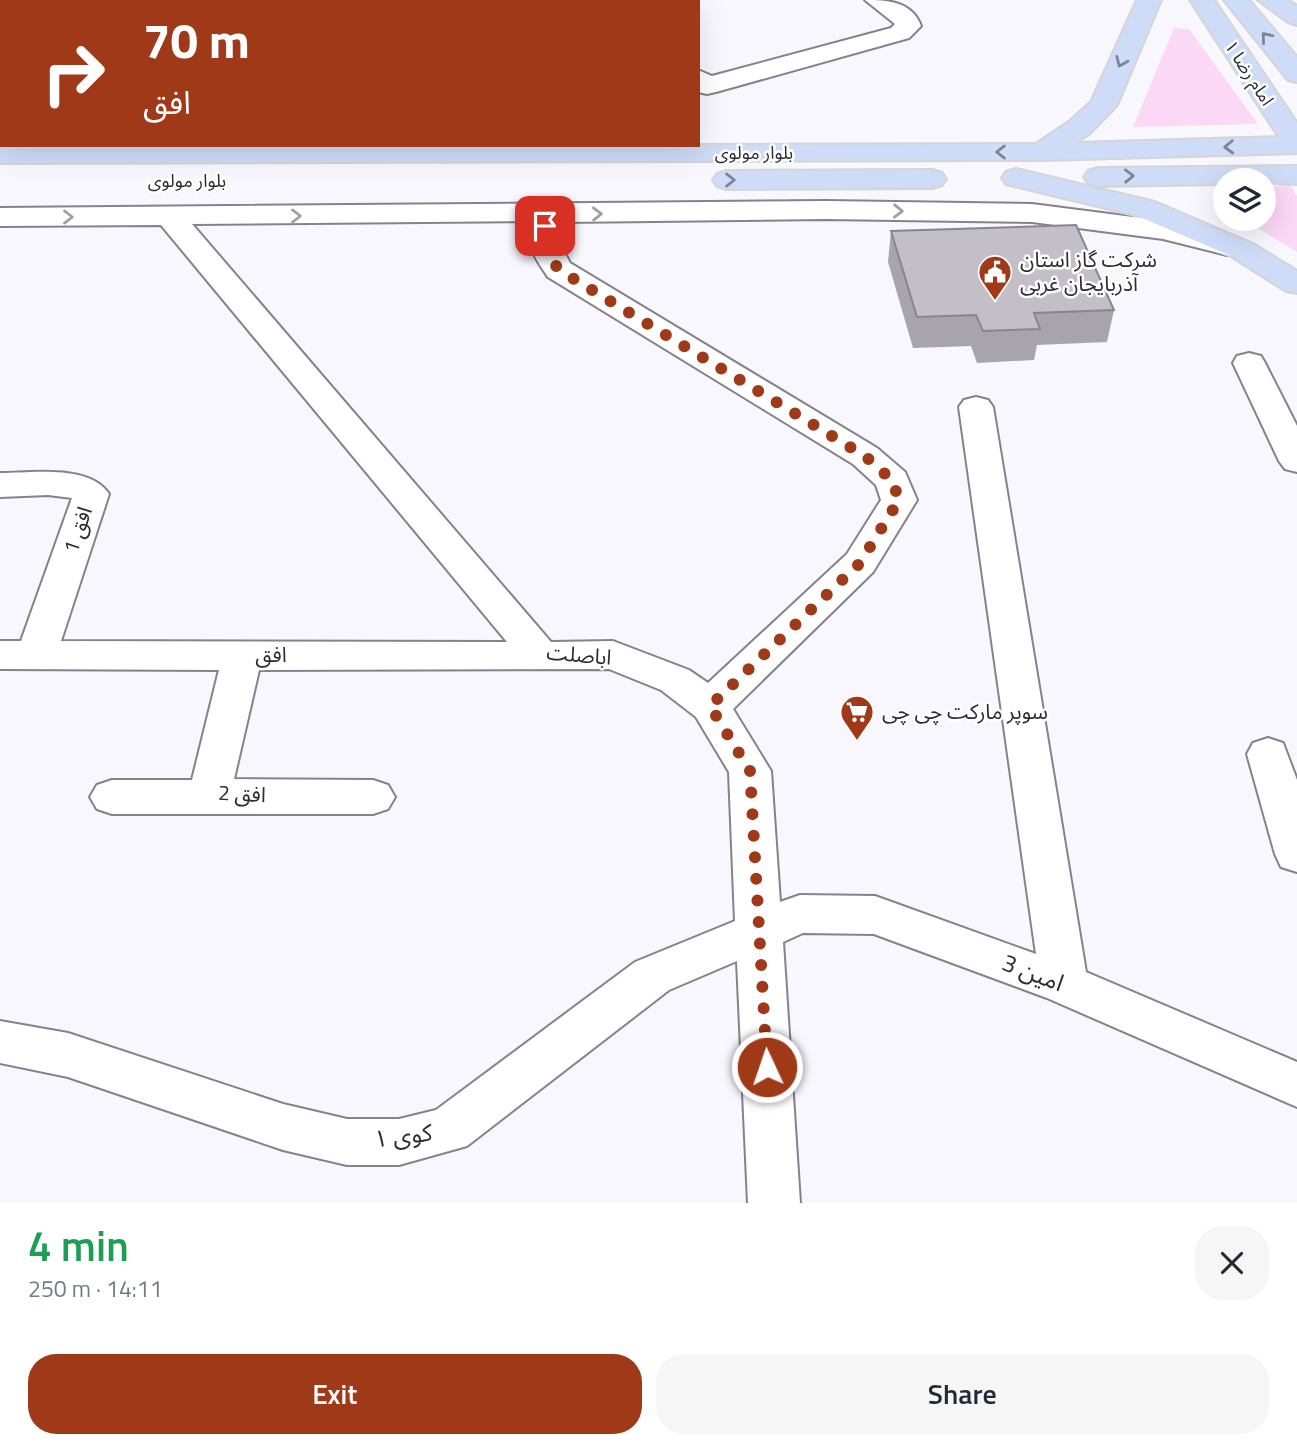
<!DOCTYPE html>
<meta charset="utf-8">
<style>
:root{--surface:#fff;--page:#f6f6f7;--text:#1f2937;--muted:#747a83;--accent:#a03918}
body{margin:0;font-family:"Titillium Web","Noto Sans Arabic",sans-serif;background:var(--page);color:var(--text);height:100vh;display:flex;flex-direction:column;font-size:26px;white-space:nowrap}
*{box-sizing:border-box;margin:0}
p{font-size:23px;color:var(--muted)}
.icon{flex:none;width:38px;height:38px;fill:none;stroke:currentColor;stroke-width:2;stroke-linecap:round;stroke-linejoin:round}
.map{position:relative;height:1203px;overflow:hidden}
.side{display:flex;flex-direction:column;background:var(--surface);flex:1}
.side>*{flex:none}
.hud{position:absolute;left:0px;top:0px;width:700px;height:147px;box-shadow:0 7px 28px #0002;background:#a03918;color:#fff;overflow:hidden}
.fabs{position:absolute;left:1213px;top:168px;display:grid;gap:14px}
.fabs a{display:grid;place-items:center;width:63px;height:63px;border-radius:50%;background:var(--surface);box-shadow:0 7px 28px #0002;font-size:35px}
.pin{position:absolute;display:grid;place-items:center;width:60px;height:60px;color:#fff;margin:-30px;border-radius:14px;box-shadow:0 4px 10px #0006}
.me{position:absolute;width:77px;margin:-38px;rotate:357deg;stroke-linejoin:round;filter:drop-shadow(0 0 5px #0008)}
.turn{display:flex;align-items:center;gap:24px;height:147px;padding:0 28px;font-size:32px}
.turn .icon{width:91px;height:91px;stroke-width:2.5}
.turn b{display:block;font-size:49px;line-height:60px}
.round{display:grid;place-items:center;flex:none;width:74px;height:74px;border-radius:28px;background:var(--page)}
.overview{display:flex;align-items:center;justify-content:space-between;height:119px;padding:0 28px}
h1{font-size:42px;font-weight:600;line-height:52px;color:#1e9e55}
.action{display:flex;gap:14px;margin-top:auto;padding:14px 28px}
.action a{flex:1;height:80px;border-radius:28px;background:var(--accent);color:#fff;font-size:28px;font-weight:600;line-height:80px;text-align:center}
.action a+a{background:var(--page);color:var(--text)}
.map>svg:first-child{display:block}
</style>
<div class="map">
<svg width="1297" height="1203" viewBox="0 0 1297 1203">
<rect width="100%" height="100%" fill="#f7f7fd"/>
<!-- green -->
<g fill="#fbd8f6">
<polygon points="1174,28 1189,29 1258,124 1133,127"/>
<polygon points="1290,185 1297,196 1297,252 1243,219 1264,219 1264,187"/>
</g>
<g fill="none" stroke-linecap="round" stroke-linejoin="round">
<defs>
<g id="minor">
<polygon points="29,0 53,0 54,2 30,2"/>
<polygon points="237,0 262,0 263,2 238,2"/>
<polygon points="634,0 664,0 633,2"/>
<path d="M 865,0 C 887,0 912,1 921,26 L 909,38 L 716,92 L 707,94 L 698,92 L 698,70 L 712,76 L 891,28 L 895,24 Z"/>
<path d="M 826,201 L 1032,204 L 1164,221 L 1238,240 L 1242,246 L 1238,252 L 1227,255 L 1163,239 L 1032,222 L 826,219 L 564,222 L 559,242 L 570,263 L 877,448 L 905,472 L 917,500 L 873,572 L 733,709 L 771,771 L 780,902 L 800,895 L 875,896 L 1036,954 L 959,407 L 964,400 L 976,397 L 988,400 L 993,407 L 1086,972 L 1297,1062 L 1297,1107 L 1047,998 L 874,934 L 803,933 L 783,942 L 800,1203 L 748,1203 L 737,961 L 669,990 L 467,1146 L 399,1165 L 347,1165 L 283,1150 L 68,1077 L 0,1063 L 0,1021 L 68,1033 L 283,1104 L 347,1119 L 399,1119 L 436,1110 L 635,962 L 735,921 L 729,772 L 696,717 L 661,690 L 609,669 L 259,670 L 234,779 L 373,780 L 388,785 L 395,797 L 388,809 L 373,814 L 112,814 L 97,809 L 90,797 L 97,785 L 112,780 L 192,780 L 219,670 L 0,669 L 0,641 L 21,641 L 72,498 L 48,495 L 0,497 L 0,473 C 31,473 90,464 109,494 L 61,641 L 507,642 L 161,225 L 0,226 L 0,208 ZM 535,221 C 523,243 535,258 548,277 L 853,464 L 876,485 L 881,500 L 847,554 L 708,683 L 689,670 L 613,641 L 551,642 L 192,224 Z"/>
<polygon points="1249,353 1261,356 1265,363 1297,426 1297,472 1285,469 1279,461 1233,363 1237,356"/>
<polygon points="1268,738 1283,743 1297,780 1297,872 1281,867 1275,854 1247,754 1253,743"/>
</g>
<g id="major">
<polygon points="1137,0 1161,0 1117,105 1090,133 1075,143 1279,137 1190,0 1214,0 1297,123 1297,153 1042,160 0,163 0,147 1036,144 1070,121 1091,102"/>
<polygon points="1224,0 1249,0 1297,57 1297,82 1288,80"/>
<polygon points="1258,0 1287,0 1297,6 1297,25 1288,22"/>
<polygon points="1297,166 1297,184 1225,180 1225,184 1098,186 1088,183 1084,177 1088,171 1098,168"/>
<polygon points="1016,169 1155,202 1253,244 1297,271 1297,293 1286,291 1231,256 1135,215 1006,184 1002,178 1006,172"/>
<polygon points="932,170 942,173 946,179 942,185 932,188 727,189 717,186 713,180 717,174 727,171"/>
</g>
</defs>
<!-- minor casing -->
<use href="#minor" stroke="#84838d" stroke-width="4"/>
<!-- major casing -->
<use href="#major" stroke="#d5d5d6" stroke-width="4"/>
<!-- minor -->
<use href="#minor" fill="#fff" fill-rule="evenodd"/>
<!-- major -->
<use href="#major" fill="#cedcf7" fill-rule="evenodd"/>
</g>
<!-- wall -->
<polygon fill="#a9a3ac" points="891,231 1114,310 1107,342 1037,345 1034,360 977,363 971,346 913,348 888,262"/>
<!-- shaded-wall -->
<polygon fill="#89858c" points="532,0 550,0 544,2 532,2"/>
<!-- building -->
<polygon fill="#c4bec8" stroke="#89858c" stroke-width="2" points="1076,225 1114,310 1034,313 1040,329 983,331 976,315 917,317 891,231"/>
<!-- one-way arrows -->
<defs><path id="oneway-chevron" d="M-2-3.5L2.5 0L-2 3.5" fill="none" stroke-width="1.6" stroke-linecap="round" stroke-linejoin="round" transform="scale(1.75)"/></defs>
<g stroke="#7e8494">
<use href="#oneway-chevron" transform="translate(1266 37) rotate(-130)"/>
<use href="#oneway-chevron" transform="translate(1121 62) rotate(114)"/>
<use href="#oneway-chevron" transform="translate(1229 147) rotate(178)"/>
<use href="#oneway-chevron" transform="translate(1001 152) rotate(180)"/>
<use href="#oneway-chevron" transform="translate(1129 176) rotate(-1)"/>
<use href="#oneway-chevron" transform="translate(730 180)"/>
</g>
<g stroke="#a0a0a2">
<use href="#oneway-chevron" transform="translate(898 211) rotate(1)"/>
<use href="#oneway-chevron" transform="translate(597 214) rotate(-1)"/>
<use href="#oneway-chevron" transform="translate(296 216)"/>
<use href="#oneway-chevron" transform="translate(68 217)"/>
</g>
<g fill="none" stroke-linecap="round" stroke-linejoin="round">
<!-- route -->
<path stroke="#a03918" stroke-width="12" stroke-dasharray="0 21.6" d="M 545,226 C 542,245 548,255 559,270 L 865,456 L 892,480 L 899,500 L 860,563 L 710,706 L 750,771 L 767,1067"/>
</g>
<!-- icons -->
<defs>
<symbol id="civic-pin" viewBox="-11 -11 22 30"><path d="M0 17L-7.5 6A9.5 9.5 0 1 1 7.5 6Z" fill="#a03918" stroke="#fff"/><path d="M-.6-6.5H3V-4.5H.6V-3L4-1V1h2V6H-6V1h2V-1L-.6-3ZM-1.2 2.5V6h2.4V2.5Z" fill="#fff"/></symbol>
<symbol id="supermarket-pin" viewBox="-11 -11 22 30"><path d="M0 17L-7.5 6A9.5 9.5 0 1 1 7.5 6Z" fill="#a03918" stroke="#fff"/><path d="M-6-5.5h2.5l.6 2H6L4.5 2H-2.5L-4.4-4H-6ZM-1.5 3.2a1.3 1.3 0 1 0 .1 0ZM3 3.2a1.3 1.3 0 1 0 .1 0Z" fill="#fff"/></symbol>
</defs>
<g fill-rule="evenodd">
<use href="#civic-pin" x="976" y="253" width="38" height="52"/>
<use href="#supermarket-pin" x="838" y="693" width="38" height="52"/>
</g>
<g text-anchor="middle" stroke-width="5" stroke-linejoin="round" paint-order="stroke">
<!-- far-street labels -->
<g font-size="18" fill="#2d2d31" stroke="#fff">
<text transform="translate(1249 73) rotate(57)" y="6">امام رضا ۱</text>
<text x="754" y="159">بلوار مولوی</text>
<text x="187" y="187">بلوار مولوی</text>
</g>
<!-- poi labels -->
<g font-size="21" fill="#2d2d31" stroke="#fff" text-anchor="start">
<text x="1020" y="267">شرکت گاز استان<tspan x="1020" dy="24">آذربایجان غربی</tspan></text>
<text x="882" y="719">سوپر مارکت چی چی</text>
</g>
<!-- street labels -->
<g font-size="21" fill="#2d2d31" stroke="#fff">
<text transform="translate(78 530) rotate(-71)" y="7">افق 1</text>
<text x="271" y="662">افق</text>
<text transform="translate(579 655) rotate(5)" y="7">اباصلت</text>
<text transform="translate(242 794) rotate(3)" y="7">افق 2</text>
</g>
<!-- near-street labels -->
<g font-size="24" fill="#2d2d31" stroke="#fff">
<text transform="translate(1033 973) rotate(21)" y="8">امین 3</text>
<text transform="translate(403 1136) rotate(-7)" y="8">کوی ۱</text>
</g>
</g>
</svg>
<div class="fabs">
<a><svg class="icon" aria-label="layers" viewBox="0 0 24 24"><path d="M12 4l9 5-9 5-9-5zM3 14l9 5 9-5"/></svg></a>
</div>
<div class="pin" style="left:545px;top:226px;background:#d93025"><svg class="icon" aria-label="arrive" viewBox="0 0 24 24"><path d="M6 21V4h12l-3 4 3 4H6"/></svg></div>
<svg class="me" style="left:767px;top:1067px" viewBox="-20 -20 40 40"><circle r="17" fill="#a03918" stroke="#fff" stroke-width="3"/><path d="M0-11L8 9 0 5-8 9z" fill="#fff"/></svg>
<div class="hud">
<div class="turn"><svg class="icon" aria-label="right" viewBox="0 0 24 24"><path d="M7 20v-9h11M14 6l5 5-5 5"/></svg><div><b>70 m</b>افق</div></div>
</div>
</div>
<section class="side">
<div class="overview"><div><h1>4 min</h1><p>250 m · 14:11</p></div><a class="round"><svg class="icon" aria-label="close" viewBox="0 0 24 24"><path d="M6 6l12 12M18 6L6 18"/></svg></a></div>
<div class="action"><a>Exit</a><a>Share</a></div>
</section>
